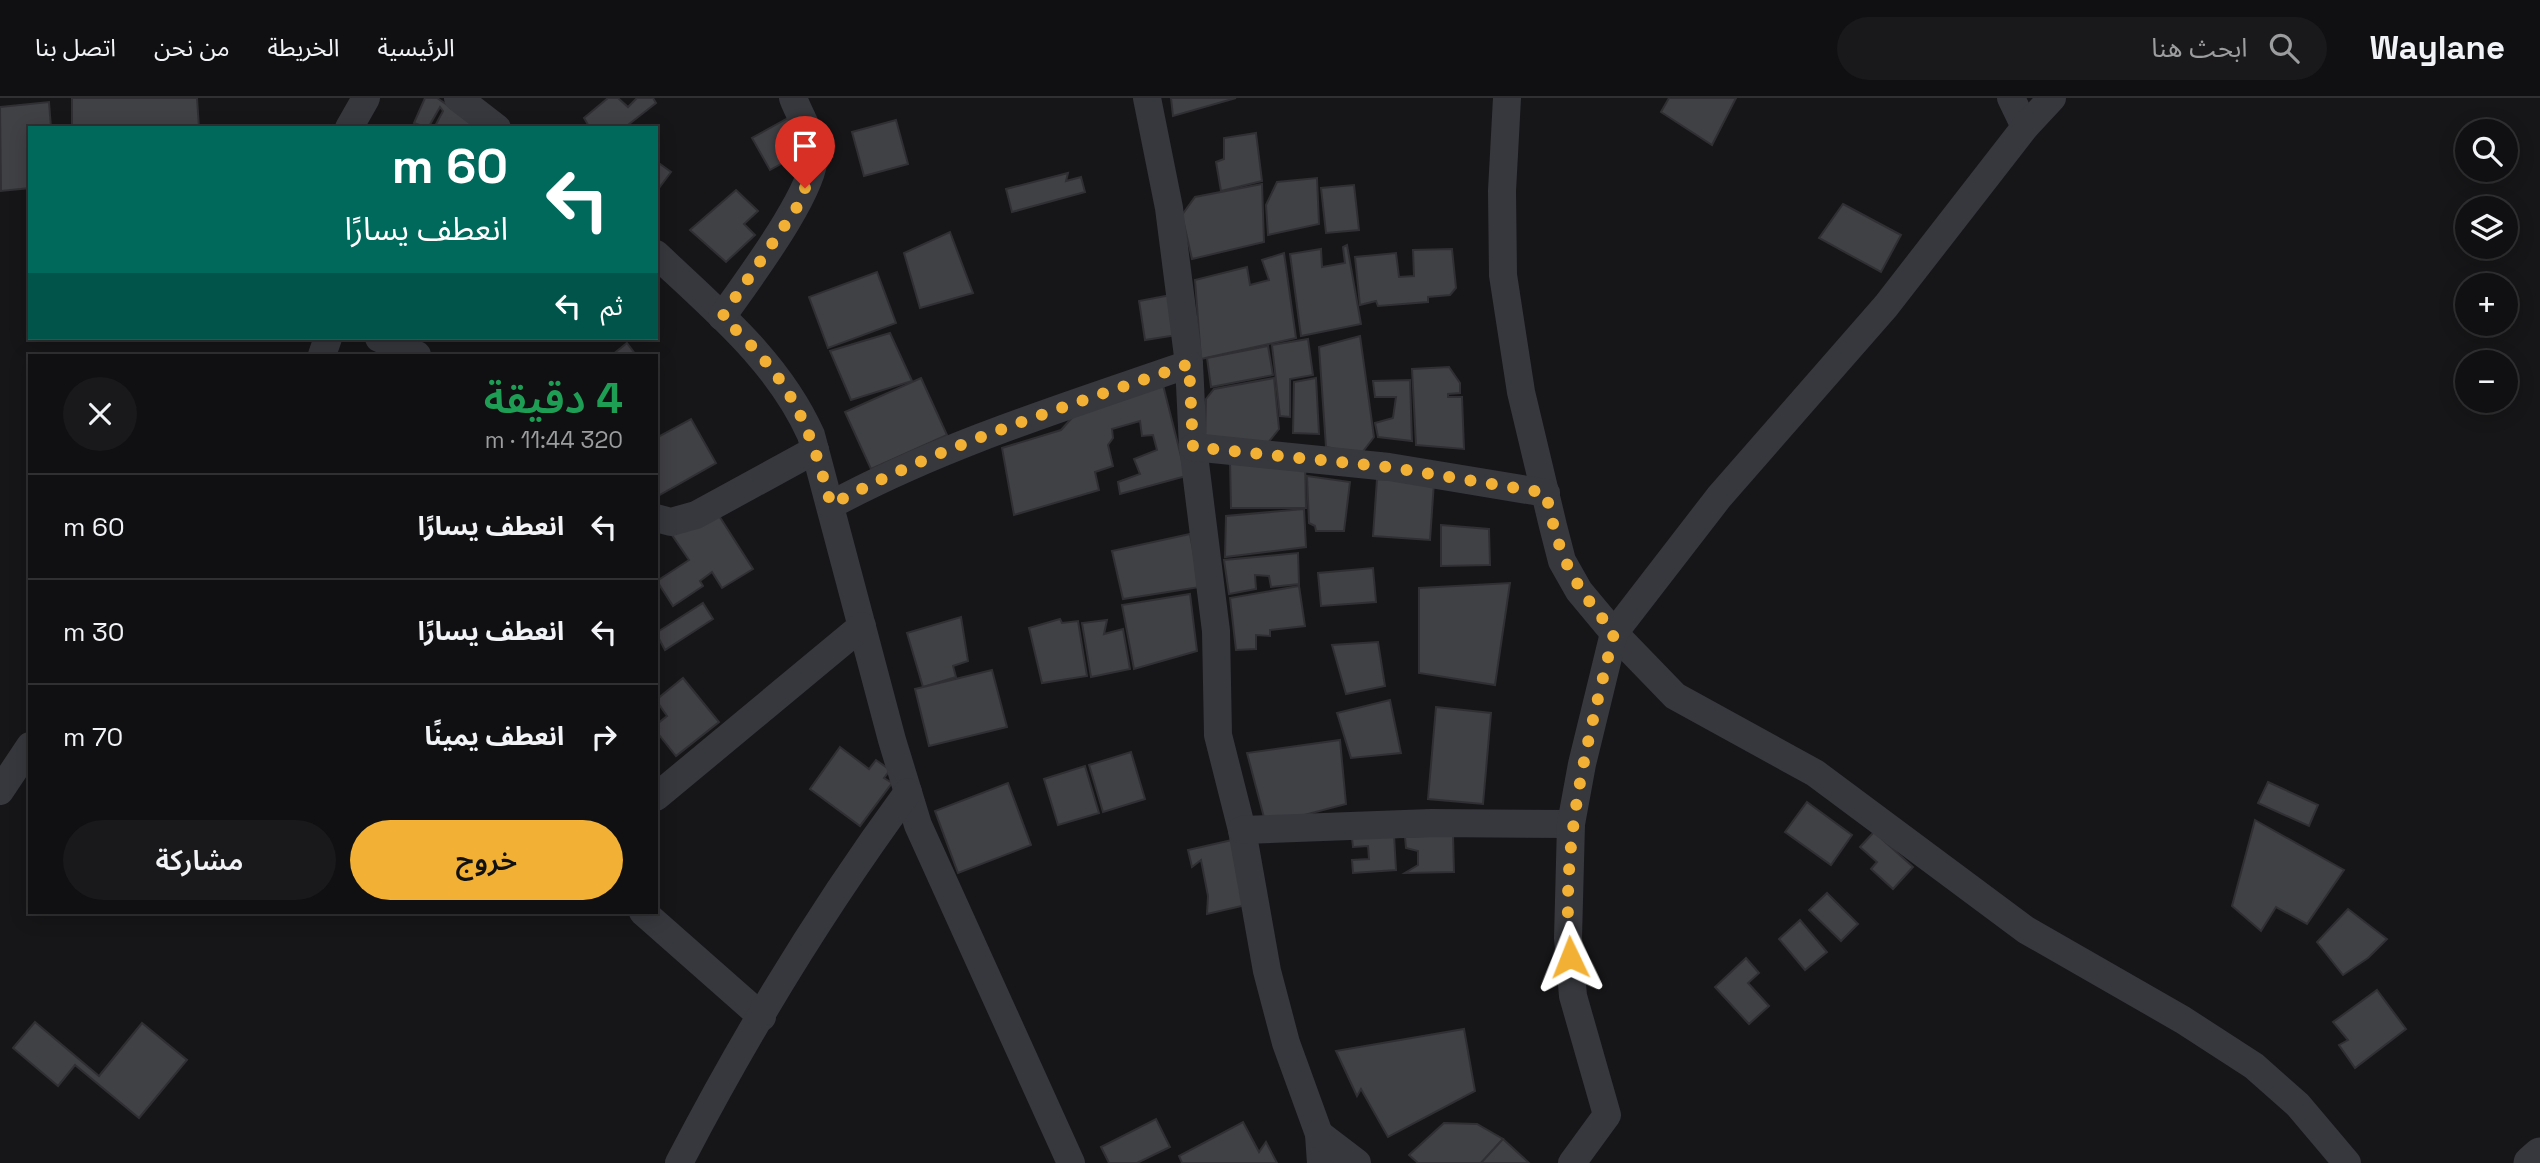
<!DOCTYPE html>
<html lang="ar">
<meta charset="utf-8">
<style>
:root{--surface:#101012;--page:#19191b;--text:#f1f3f6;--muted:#9c9d9f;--line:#303032;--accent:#f2b134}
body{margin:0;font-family:"Space Grotesk","Noto Sans Arabic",sans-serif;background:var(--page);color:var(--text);direction:rtl;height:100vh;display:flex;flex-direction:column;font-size:26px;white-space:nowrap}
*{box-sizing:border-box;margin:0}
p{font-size:23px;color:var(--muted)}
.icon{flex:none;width:38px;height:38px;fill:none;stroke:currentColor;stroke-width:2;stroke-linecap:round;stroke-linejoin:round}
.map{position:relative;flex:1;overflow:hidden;direction:ltr}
.details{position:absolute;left:28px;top:256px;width:630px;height:560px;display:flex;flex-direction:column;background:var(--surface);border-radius:0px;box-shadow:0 4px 18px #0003,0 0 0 2px var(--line);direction:rtl}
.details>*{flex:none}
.top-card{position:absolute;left:28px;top:28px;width:630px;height:214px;border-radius:0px;box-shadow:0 4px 18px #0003,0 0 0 2px var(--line);direction:rtl;background:#00695c;color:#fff;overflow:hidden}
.fabs{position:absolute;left:2455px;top:21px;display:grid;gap:14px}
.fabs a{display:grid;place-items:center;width:63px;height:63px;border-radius:50%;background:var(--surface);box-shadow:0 4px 18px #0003,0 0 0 2px var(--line);font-size:35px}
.pin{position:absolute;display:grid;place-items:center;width:60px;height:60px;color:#fff;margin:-72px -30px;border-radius:50% 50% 50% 0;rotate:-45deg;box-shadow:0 0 7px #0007}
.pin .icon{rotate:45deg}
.me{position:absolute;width:77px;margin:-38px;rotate:358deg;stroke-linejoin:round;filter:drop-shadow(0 0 5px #0008)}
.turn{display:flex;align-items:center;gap:24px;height:147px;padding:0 35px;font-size:32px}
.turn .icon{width:91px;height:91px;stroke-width:2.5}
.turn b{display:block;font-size:49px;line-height:60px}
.then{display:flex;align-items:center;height:66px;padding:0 35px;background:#0003;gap:14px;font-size:26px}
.round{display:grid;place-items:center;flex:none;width:74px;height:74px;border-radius:37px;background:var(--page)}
.headline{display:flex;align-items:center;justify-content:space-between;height:119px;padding:0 35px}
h1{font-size:42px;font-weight:600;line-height:52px;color:#1e9e55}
.cta{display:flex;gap:14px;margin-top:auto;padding:14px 35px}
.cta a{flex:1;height:80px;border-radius:42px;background:var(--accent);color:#111;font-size:28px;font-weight:600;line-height:80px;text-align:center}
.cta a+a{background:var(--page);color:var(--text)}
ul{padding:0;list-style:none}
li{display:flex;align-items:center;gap:21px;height:105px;padding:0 35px;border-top:2px solid var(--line)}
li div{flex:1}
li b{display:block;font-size:26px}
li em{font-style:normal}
header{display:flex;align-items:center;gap:42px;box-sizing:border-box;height:98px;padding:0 35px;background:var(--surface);border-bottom:2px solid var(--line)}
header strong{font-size:33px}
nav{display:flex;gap:38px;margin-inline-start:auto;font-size:24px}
.search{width:490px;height:63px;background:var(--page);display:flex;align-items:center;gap:18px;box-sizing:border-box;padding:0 24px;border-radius:38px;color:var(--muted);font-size:26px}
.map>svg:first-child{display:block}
</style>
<header>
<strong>Waylane</strong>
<div class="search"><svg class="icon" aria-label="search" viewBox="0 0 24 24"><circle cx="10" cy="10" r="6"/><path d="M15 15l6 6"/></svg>ابحث هنا</div>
<nav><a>الرئيسية</a><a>الخريطة</a><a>من نحن</a><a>اتصل بنا</a></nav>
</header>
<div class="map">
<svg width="2540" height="1065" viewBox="0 0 2540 1065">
<rect width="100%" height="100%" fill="#161618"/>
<!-- building -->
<g fill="#404145" stroke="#303034" stroke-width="2">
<polygon points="72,0 197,0 199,30 72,30"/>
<polygon points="425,0 437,0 481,30 434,30 443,13 440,9 428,30 414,25"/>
<polygon points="608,0 618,0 628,9 637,0 653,0 656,5 624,30 590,30 584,20"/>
<polygon points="1171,0 1236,0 1173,18"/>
<polygon points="1669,0 1736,0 1712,47 1661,14"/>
<polygon points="49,4 51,30 30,30 30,90 1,93 0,9"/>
<polygon points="788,20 806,52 770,72 752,40"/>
<polygon points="896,22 908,66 864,78 852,34"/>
<polygon points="1256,35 1262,83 1221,93 1216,64 1224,61 1224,40"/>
<polygon points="656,63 671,74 656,94"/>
<polygon points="1068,75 1066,83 1081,79 1085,94 1012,114 1006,91"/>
<polygon points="1317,80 1319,126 1268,137 1266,107 1277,84"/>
<polygon points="1262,86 1264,144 1192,161 1182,117 1195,99"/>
<polygon points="1354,87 1359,132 1326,135 1321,90"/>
<polygon points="736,92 758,113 744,126 755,137 726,164 690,132"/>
<polygon points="1843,106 1901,137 1881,174 1819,140"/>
<polygon points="950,134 973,195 920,210 904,155"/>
<polygon points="1347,147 1361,226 1301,238 1290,156 1321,151 1322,169 1345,165 1343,149"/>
<polygon points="1452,151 1456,190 1450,197 1428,199 1428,204 1378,208 1376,203 1360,207 1355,159 1396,155 1399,179 1414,178 1413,152"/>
<polygon points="1284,155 1296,240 1201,261 1195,182 1247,169 1250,187 1269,182 1262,162"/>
<polygon points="877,174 896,225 828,250 809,199"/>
<polygon points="1171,197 1177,237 1145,242 1139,203"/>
<polygon points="890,235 912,283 851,302 830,253"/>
<polygon points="1360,238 1374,339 1361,356 1326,349 1319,249"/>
<polygon points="1308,241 1313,277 1290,281 1290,319 1280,318 1272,247"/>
<polygon points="627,245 636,257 612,257"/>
<polygon points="1268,248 1273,277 1211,289 1207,260"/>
<polygon points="1449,269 1460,285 1460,295 1448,296 1448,299 1462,299 1464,351 1416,347 1412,271"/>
<polygon points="921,280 947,337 871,371 845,314"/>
<polygon points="1274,280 1279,331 1267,346 1205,340 1206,301 1214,291"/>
<polygon points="1316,280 1319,336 1293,335 1294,284"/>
<polygon points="1410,282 1412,343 1378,339 1375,325 1393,320 1396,299 1375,299 1373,283"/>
<polygon points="1163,287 1186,378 1120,396 1118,384 1140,376 1134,361 1157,352 1153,337 1142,338 1140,323 1112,331 1113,340 1108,347 1113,368 1095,374 1099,392 1014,417 1002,350 1061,332 1080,311"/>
<polygon points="691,321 716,365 656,399 656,340"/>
<polygon points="1230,363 1305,363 1306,410 1231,410"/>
<polygon points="1307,378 1350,384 1344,433 1316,433 1315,428 1309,425"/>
<polygon points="1377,381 1434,384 1430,442 1373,438"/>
<polygon points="714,410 753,471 722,490 712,474 700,483 703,488 673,508 657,483 689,462 672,437"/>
<polygon points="1304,411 1306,449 1225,459 1226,418"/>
<polygon points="1441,427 1489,431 1490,467 1441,468"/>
<polygon points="1190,436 1200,489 1123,501 1112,453"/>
<polygon points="1298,455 1299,486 1271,489 1269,478 1255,477 1256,491 1229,496 1224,462"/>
<polygon points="1373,470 1376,504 1321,508 1318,475"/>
<polygon points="1510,485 1495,587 1419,575 1419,490"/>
<polygon points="1299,488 1305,528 1270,532 1270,538 1256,537 1256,551 1236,552 1230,500"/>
<polygon points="1190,496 1197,553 1134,571 1122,507"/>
<polygon points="703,505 713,521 665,552 656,535"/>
<polygon points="961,519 968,563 953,568 956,579 923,589 907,535"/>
<polygon points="1060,521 1062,525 1078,523 1087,578 1042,585 1029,530"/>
<polygon points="1107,522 1104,536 1123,531 1130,571 1091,579 1082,525"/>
<polygon points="1378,544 1385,588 1346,596 1332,547"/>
<polygon points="992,572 1007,629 929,648 915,591"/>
<polygon points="683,580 719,624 676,658 656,633 656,627 667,618 656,602"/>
<polygon points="1390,602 1401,655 1351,660 1337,615"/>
<polygon points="1436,609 1491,615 1483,706 1428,701"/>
<polygon points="1340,642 1346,706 1266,727 1247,655"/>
<polygon points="840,649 869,671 876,662 890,672 884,680 892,685 860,728 810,691"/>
<polygon points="1131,654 1145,701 1103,714 1089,667"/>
<polygon points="1085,668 1099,715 1058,727 1044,681"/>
<polygon points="2268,684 2318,707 2309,728 2258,705"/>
<polygon points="1008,685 1031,747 958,775 935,713"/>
<polygon points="1807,704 1852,737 1831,767 1785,734"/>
<polygon points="2255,722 2344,772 2307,826 2276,809 2261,833 2232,808"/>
<polygon points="1874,734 1913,769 1893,791 1871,771 1877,764 1860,749"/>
<polygon points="1394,737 1396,772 1353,775 1352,762 1369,761 1368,748 1353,749 1352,740"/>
<polygon points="1453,737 1454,774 1405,775 1418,767 1418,753 1406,750 1405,739"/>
<polygon points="1232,742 1246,807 1207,816 1208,798 1201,762 1192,769 1188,752"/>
<polygon points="1827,795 1858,826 1841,843 1809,812"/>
<polygon points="2348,811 2387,841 2368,860 2343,877 2317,844"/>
<polygon points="1800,822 1827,854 1805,872 1779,841"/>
<polygon points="1746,860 1759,875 1748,885 1769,908 1749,926 1715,889"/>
<polygon points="2377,892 2406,931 2355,970 2339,947 2348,942 2333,924"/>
<polygon points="35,924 99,978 142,925 187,962 139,1020 75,967 58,988 13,950"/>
<polygon points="1464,931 1475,993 1388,1039 1361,991 1357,998 1336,953"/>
<polygon points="1156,1021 1170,1049 1137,1065 1109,1065 1101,1049"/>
<polygon points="1243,1024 1259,1054 1266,1044 1277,1065 1182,1065 1179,1058"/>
<polygon points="1444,1025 1477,1026 1503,1041 1481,1065 1418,1065 1409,1057"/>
<polygon points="1503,1041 1529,1065 1481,1065"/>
</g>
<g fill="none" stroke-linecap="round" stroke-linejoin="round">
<!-- minor -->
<g stroke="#37383d" stroke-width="28">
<polyline points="458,0 497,30"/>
<polyline points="1147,0 1169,110 1189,266 1193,349 1216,533 1218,637 1242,732 1267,873 1286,945 1319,1036 1321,1065"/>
<polyline points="1507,0 1502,93 1503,177 1521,294 1553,428 1562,463 1579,493 1614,535 1675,598 1815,675 2026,832 2183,922 2254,968 2298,1007 2347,1065"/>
<polyline points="2011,0 2025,29"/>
<polyline points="349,30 366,0"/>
<path d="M 656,156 C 714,211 778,263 811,337 L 892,642 L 918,727 L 1071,1065"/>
<path d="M 722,219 C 744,187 817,91 814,56 C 813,38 799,16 793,0"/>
<polyline points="379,240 417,257"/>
<polyline points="322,257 328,240"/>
<polyline points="1193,349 1389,369 1546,395"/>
<path d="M 831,407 C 944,346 1068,308 1189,266"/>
<polyline points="656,420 671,424 696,417 815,352"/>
<polyline points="0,693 30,648"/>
<polyline points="656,699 862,528"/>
<polyline points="1242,732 1431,725 1571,726"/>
<polyline points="643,814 762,919"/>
<polyline points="1319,1036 1357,1065"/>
<path d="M 679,1065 C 746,936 822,811 908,694"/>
<polyline points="1572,1065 1607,1017 1573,898 1568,840 1571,726 1582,666 1614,535 1719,399 1886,208 2025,29 2052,0"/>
</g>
<!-- tertiary -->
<polyline stroke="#37383d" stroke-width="35" points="2531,1065 2540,1057"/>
</g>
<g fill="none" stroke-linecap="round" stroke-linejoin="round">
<!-- route -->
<path stroke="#f2b134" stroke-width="12" stroke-dasharray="0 21.6" d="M 805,90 L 796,111 L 722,219 C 791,282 807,319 831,407 C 943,346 1068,308 1189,266 L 1193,349 L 1388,369 L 1546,395 C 1560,463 1571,482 1614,535 C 1587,645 1560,745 1570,859"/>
</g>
</svg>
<div class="fabs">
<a><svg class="icon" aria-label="search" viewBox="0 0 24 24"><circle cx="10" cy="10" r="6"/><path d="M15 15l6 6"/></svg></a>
<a><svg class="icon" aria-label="layers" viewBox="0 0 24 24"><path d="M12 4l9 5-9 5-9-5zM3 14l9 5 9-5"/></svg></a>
<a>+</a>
<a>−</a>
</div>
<div class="pin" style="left:805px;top:90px;background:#d93025"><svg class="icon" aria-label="arrive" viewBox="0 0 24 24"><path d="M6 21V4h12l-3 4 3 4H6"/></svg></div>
<svg class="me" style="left:1570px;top:859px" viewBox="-20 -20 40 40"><path d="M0-17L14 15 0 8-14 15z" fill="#f2b134" stroke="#fff" stroke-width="4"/></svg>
<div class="top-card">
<div class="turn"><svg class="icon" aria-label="left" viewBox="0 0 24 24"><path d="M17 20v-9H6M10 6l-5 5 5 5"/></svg><div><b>60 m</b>انعطف يسارًا</div></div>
<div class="then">ثم<svg class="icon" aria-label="left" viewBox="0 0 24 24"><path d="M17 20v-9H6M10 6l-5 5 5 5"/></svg></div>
</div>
<section class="details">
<div class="headline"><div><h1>4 دقيقة</h1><p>320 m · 11:44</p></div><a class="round"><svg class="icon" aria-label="close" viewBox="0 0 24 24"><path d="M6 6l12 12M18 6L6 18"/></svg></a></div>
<ul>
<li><svg class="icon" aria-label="left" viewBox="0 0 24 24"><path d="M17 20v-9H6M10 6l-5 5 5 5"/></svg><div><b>انعطف يسارًا</b></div><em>60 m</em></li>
<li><svg class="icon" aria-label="left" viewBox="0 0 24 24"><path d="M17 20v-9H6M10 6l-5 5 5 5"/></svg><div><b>انعطف يسارًا</b></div><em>30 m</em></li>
<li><svg class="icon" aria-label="right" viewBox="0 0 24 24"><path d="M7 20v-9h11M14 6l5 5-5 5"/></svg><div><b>انعطف يمينًا</b></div><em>70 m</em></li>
</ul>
<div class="cta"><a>خروج</a><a>مشاركة</a></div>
</section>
</div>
